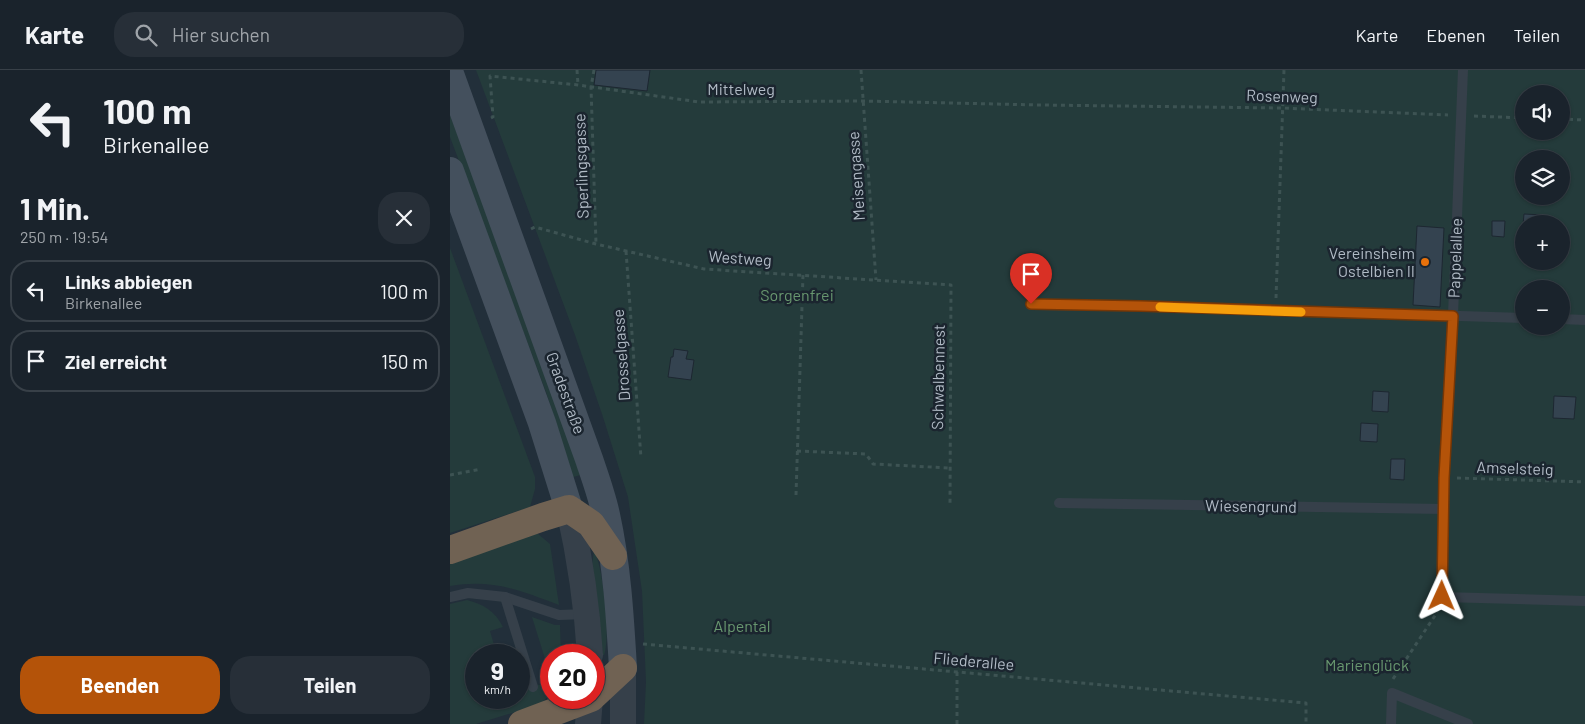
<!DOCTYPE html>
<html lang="de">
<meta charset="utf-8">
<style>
:root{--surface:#1a232c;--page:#272f38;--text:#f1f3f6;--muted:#9fa4a9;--line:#384048;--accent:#b45309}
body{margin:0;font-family:Barlow,sans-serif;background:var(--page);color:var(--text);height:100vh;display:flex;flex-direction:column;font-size:19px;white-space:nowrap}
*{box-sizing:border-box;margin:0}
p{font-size:16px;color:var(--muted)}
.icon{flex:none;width:28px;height:28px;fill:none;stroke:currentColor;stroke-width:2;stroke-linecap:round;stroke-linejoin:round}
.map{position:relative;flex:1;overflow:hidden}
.sheet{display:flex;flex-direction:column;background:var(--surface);width:450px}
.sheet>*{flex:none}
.banner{background:#1a232c;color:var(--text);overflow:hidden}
.buttons{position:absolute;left:1065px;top:15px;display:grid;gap:10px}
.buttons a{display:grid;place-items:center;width:55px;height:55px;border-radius:50%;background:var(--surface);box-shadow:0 1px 4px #0004,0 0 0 1px var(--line);font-size:25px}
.speed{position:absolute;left:15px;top:574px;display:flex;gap:10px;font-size:25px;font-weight:700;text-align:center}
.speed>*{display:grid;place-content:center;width:65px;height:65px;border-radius:50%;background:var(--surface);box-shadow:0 1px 4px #0004,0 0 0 1px var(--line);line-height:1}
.speed small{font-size:12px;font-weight:400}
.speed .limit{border:8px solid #d22;background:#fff;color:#111}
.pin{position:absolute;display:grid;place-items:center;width:42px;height:42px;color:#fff;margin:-51px -21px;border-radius:50% 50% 50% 0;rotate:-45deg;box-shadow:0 0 5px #0007}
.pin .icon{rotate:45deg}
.me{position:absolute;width:55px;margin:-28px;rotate:1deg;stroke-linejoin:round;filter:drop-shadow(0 0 4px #0008)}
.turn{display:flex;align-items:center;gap:18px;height:105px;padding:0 20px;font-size:22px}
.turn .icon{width:65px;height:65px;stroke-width:2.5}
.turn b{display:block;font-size:35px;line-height:42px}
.round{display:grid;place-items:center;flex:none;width:52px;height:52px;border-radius:20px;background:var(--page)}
.overview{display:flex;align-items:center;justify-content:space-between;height:85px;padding:0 20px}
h1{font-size:30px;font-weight:700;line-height:38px}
.cta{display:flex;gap:10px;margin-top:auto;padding:10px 20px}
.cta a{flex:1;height:58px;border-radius:20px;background:var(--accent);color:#fff;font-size:20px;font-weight:700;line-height:58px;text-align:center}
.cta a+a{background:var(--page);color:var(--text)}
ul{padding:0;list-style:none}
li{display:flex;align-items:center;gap:15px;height:62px;margin:0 10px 8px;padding:0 10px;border:2px solid var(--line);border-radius:20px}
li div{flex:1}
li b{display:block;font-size:19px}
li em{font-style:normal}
header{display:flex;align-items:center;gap:30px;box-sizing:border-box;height:70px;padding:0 25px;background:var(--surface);border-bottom:1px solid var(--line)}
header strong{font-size:24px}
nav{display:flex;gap:28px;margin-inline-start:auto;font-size:18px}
.search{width:350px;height:45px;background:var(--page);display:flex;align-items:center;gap:12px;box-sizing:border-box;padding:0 18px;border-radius:20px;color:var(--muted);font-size:19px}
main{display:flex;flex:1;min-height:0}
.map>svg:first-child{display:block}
</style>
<header>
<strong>Karte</strong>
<div class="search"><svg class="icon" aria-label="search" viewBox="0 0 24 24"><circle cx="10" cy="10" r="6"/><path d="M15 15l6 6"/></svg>Hier suchen</div>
<nav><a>Karte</a><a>Ebenen</a><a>Teilen</a></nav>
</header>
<main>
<section class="sheet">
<div class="banner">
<div class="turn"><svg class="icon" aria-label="left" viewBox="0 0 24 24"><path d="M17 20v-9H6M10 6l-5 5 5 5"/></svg><div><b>100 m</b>Birkenallee</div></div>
</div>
<div class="overview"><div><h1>1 Min.</h1><p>250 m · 19:54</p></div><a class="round"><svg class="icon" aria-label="close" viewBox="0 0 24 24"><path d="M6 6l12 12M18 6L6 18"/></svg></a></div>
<ul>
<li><svg class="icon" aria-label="left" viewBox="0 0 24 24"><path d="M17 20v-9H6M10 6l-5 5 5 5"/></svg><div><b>Links abbiegen</b><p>Birkenallee</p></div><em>100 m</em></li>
<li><svg class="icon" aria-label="arrive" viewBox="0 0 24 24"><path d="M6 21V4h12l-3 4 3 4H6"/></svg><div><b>Ziel erreicht</b></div><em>150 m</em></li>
</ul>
<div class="cta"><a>Beenden</a><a>Teilen</a></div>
</section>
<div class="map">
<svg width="1135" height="654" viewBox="0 0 1135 654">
<rect width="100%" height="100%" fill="#222f3a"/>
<!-- green -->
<g fill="#243b3b" fill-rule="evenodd">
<path d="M 26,0 L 1135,0 L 1135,654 L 194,654 L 196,612 L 192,521 L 178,427 L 153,347 L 125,265 ZM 1074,24 L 1111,24 L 1111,61 L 1074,61 ZM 1074,89 L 1111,89 L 1111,126 L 1074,126 ZM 1074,154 L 1111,154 L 1111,191 L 1074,191 ZM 1074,219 L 1111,219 L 1111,256 L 1074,256 Z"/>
<polygon points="0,45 103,319 131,405 123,407 96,322 0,67"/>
<polygon points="0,178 85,407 85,419 80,437 0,463"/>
<path d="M 87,463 L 100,474 L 109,535 C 69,520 43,509 0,516 L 0,492 Z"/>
<path d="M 144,480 C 153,497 161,567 154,585 L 153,585 L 142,495 Z"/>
<path d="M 17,530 C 33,534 45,541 53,557 L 40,561 L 47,585 L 26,585 L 26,628 L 69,628 L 69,621 L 101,611 L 101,623 L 91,634 L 26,654 L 0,654 L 0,534 Z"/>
<polygon points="82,547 105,555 110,555 111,585 101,585 101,608"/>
</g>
<!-- building -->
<g fill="#344350" stroke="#1d2731">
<polygon points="146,0 200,0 197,21 144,15"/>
<polygon points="1074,144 1093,145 1093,154 1074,154 1074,167 1072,167"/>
<polygon points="1042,151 1055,151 1054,167 1042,166"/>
<polygon points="967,156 994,158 990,237 963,235"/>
<polygon points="224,279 238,281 236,289 244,290 241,310 218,307 221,287 223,287"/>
<polygon points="923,321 939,322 938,342 922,341"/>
<polygon points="1104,326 1126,327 1124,349 1103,348"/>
<polygon points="911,353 928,354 927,372 910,371"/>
<polygon points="941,389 955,389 954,410 940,409"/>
</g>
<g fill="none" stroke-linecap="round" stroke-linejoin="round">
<!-- path -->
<g stroke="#3d5353" stroke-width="3" stroke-dasharray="4 4" stroke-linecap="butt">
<polyline points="127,0 128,15"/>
<polyline points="144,0 141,17 146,174"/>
<polyline points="411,0 426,210"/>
<polyline points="1024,46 1074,48"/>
<polyline points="41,48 43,47 40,6 128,15 249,32 413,31 589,35 832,38 998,45"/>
<polyline points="1111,49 1135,50"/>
<polyline points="81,159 85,157 146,174 254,199 501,215 500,435"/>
<polyline points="176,181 191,388"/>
<polyline points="826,228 834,0"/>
<polyline points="347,381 416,384 423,394 499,398"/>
<polyline points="0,405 31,399"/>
<polyline points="1007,408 1135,412"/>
<polyline points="346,425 353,205"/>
<polyline points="193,574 856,633 856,654"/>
<polyline points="943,609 986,544 988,539"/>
<polyline points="507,654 507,602"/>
</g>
<!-- service -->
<g stroke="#36404a" stroke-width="10">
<polyline points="1013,0 1003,245 994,408 992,527 1135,531"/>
<polyline points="581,235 691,236 1074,248"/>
<polyline points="1111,249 1135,250"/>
<polyline points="609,433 993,439"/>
<polyline points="0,527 18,523 55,527 109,545 136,544"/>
<polyline points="55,527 83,617"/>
<polyline points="941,654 942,623 1018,654"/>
</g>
<!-- tertiary -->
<g stroke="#36404a" stroke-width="26">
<path d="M 119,439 C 130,488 137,536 140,585"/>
<polyline points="173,598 173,654"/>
<polyline points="138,654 140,628"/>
</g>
<!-- secondary -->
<g stroke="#44505d" stroke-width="28">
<path d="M 0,4 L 139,389 C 145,407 152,426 156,445 C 167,495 170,547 173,598"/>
<polyline points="0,101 92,353 119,439"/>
</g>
<!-- motorway -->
<g stroke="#706253" stroke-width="28">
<polyline points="0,480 93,447 119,439 141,454 163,486"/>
<polyline points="144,625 173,598"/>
<polyline points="72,654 141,628"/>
</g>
</g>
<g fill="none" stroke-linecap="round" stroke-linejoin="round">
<defs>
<polyline id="route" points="581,234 691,236 1003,246 994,408 992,526"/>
</defs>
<!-- route casing -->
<use href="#route" stroke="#753606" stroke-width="12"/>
<!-- route -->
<use href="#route" stroke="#b45309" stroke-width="9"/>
<!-- slow -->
<polyline stroke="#f59e0b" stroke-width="9" points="710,237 851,242"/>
</g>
<!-- markers -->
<circle fill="#e8710a" stroke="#1b252f" stroke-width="2" cx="975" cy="192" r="5"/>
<g text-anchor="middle" stroke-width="5" stroke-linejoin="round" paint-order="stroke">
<!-- street labels -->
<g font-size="16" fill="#b1bbc6" stroke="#1b252f">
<text x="291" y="25">Mittelweg</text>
<text transform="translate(832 26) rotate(2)" y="6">Rosenweg</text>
<text transform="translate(131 96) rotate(-92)" y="6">Sperlingsgasse</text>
<text transform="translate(406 106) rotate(-94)" y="6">Meisengasse</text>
<text transform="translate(290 188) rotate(4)" y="6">Westweg</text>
<text transform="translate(1005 188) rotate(-88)" y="6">Pappelallee</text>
<text transform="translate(171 285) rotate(-94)" y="6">Drosselgasse</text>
<text transform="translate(488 307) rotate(-89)" y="6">Schwalbennest</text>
<text transform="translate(116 323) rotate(70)" y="6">Gradestraße</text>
<text transform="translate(1065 398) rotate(2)" y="6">Amselsteig</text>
<text transform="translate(801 436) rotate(1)" y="6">Wiesengrund</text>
<text transform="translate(524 591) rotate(5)" y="6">Fliederallee</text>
</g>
<!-- poi labels -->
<g font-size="16" fill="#b1bbc6" stroke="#1b252f" text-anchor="end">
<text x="965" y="189">Vereinsheim<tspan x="965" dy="18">Ostelbien II</tspan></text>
</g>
<!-- park labels -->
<g font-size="16" fill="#68976f" stroke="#1b252f">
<text x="347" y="231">Sorgenfrei</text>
<text x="292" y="562">Alpental</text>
<text x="917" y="601">Marienglück</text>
</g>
</g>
</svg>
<div class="buttons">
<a><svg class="icon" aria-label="sound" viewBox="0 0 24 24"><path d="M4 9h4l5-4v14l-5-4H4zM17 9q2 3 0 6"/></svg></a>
<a><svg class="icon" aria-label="layers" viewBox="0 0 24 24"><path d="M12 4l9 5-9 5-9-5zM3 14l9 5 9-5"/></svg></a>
<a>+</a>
<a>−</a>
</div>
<div class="speed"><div>9<small>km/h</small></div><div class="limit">20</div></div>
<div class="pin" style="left:581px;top:234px;background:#d93025"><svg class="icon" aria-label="arrive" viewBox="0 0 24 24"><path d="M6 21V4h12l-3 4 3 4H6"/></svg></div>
<svg class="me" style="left:992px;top:526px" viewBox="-20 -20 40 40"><path d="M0-17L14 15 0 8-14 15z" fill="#b45309" stroke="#fff" stroke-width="4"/></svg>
</div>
</main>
